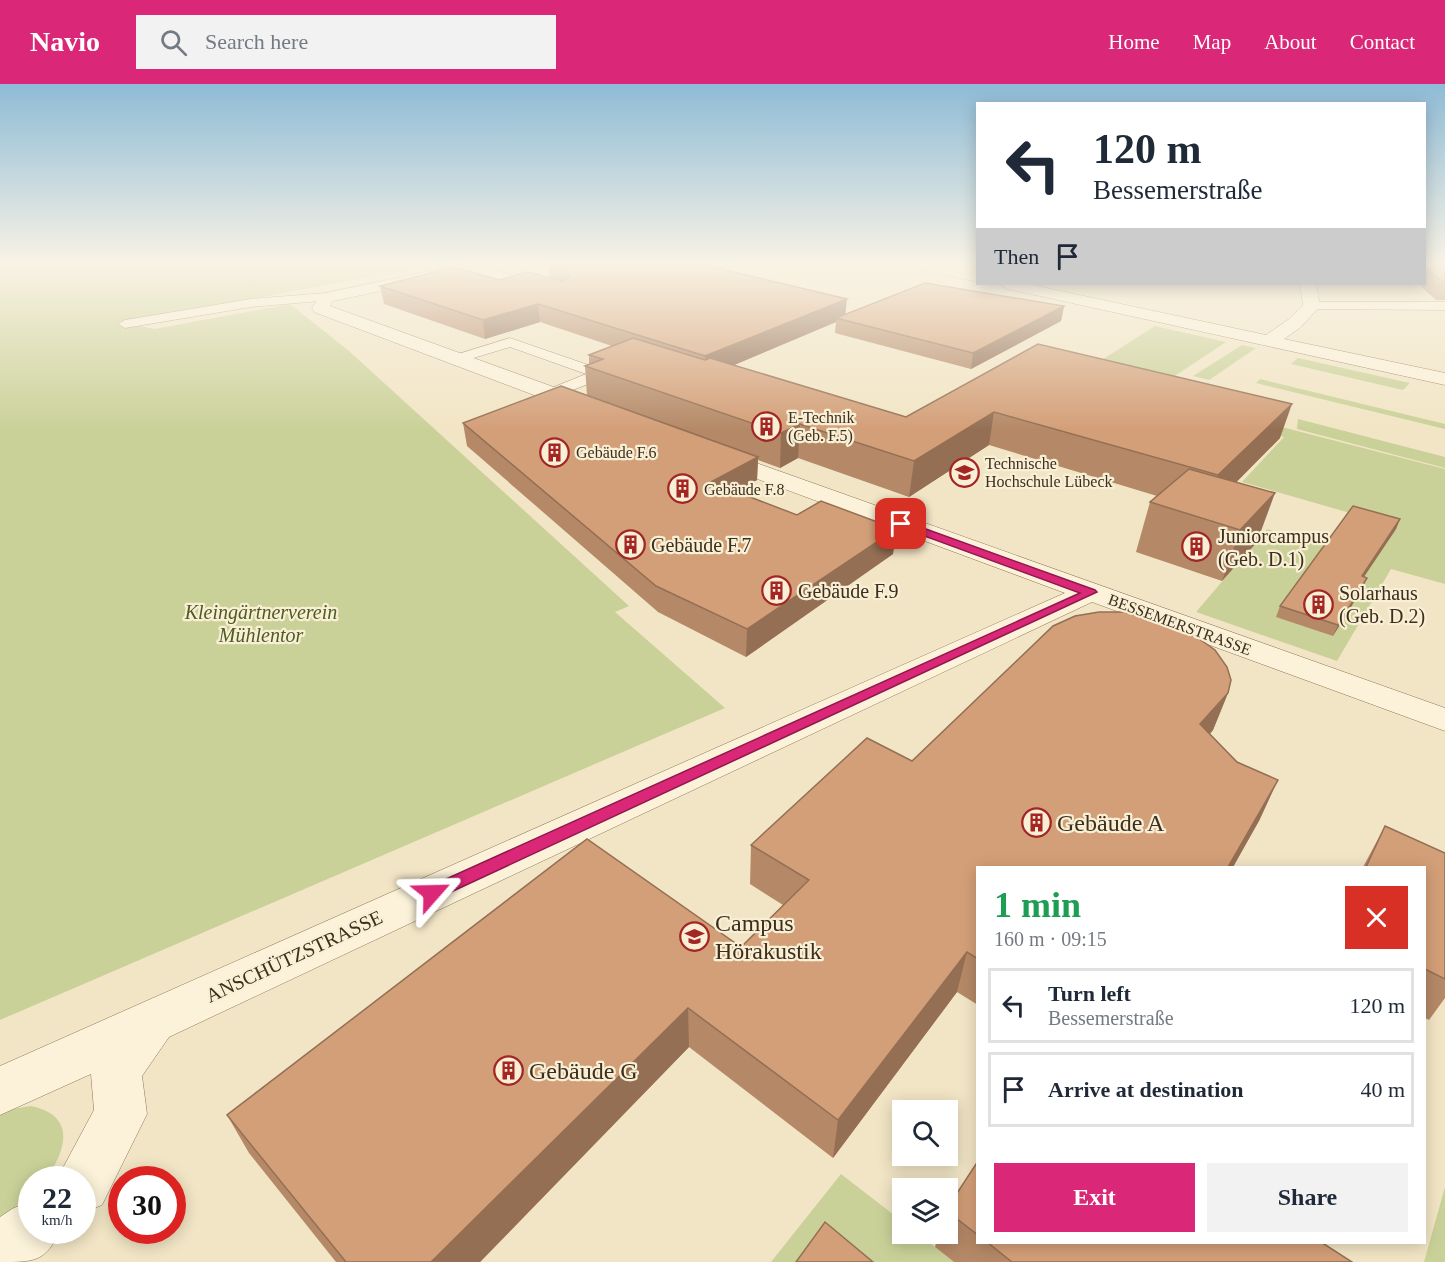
<!DOCTYPE html>
<meta charset="utf-8">
<style>
:root{--surface:#fff;--page:#f2f2f3;--text:#1f2937;--muted:#747a83;--line:#e0e1e3;--accent:#db2777}
body{margin:0;font-family:Georgia,serif;background:var(--page);color:var(--text);height:100vh;display:flex;flex-direction:column;font-size:22px;white-space:nowrap}
*{box-sizing:border-box;margin:0}
p{font-size:20px;color:var(--muted)}
.icon{flex:none;width:33px;height:33px;fill:none;stroke:currentColor;stroke-width:2;stroke-linecap:round;stroke-linejoin:round}
.map{position:relative;flex:1;overflow:hidden}
.details{position:absolute;left:976px;top:782px;width:450px;height:378px;display:flex;flex-direction:column;background:var(--surface);border-radius:0px;box-shadow:0 3px 15px #0003}
.details>*{flex:none}
.guide{position:absolute;left:976px;top:18px;width:450px;height:183px;border-radius:0px;box-shadow:0 3px 15px #0003;background:#fff;color:var(--text);overflow:hidden}
.controls{position:absolute;left:892px;top:1016px;display:grid;gap:12px}
.controls a{display:grid;place-items:center;width:66px;height:66px;border-radius:0px;background:var(--surface);box-shadow:0 3px 15px #0003;font-size:30px}
.speed{position:absolute;left:18px;top:1082px;display:flex;gap:12px;font-size:30px;font-weight:700;text-align:center}
.speed>*{display:grid;place-content:center;width:78px;height:78px;border-radius:50%;background:var(--surface);box-shadow:0 3px 15px #0003;line-height:1}
.speed small{font-size:15px;font-weight:400}
.speed .limit{border:9px solid #d22;background:#fff;color:#111}
.pin{position:absolute;display:grid;place-items:center;width:51px;height:51px;color:#fff;margin:-26px;border-radius:12px;box-shadow:0 3px 9px #0006}
.me{position:absolute;width:66px;margin:-33px;rotate:65deg;stroke-linejoin:round;filter:drop-shadow(0 0 4px #0008)}
.turn{display:flex;align-items:center;gap:21px;height:126px;padding:0 18px;font-size:27px}
.turn .icon{width:78px;height:78px;stroke-width:2.5}
.turn b{display:block;font-size:42px;line-height:51px}
.then{display:flex;align-items:center;height:57px;padding:0 18px;background:#0003;gap:12px;font-size:22px}
.round{display:grid;place-items:center;flex:none;width:63px;height:63px;border-radius:0px;background:var(--page)}
.summary{display:flex;align-items:center;justify-content:space-between;height:102px;padding:0 18px}
h1{font-size:36px;font-weight:600;line-height:45px;color:#1e9e55}
.cta{display:flex;gap:12px;margin-top:auto;padding:12px 18px}
.cta a{flex:1;height:69px;border-radius:0px;background:var(--accent);color:#fff;font-size:24px;font-weight:600;line-height:69px;text-align:center}
.cta a+a{background:var(--page);color:var(--text)}
ul{padding:0;list-style:none}
li{display:flex;align-items:center;gap:18px;height:75px;margin:0 12px 9px;padding:0 6px;border:3px solid var(--line);border-radius:0px}
li div{flex:1}
li b{display:block;font-size:22px}
li em{font-style:normal}
header{display:flex;align-items:center;gap:36px;box-sizing:border-box;height:84px;padding:0 30px;background:var(--accent);color:#fff}
header strong{font-size:28px}
nav{display:flex;gap:33px;margin-inline-start:auto;font-size:21px}
.search{width:420px;height:54px;background:var(--page);display:flex;align-items:center;gap:15px;box-sizing:border-box;padding:0 21px;border-radius:0px;color:var(--muted);font-size:22px}
.map>svg:first-child{display:block}
</style>
<header>
<strong>Navio</strong>
<div class="search"><svg class="icon" aria-label="search" viewBox="0 0 24 24"><circle cx="10" cy="10" r="6"/><path d="M15 15l6 6"/></svg>Search here</div>
<nav><a>Home</a><a>Map</a><a>About</a><a>Contact</a></nav>
</header>
<div class="map">
<svg width="1445" height="1178" viewBox="0 0 1445 1178">
<rect width="100%" height="100%" fill="#f2e5c5"/>
<!-- green -->
<g fill="#cad198">
<polygon points="0,181 434,181 132,237 134,241 155,245 290,220 349,267 629,522 615,528 725,624 0,936"/>
<polygon points="1155,242 1226,258 1149,309 1445,385 1445,500 1391,485 1337,577 1196,528 1267,445 1374,477 1392,441 1242,398 1284,353 1067,298"/>
<polygon points="1242,261 1256,264 1209,296 1193,292"/>
<polygon points="1298,274 1410,299 1403,306 1291,280"/>
<polygon points="1260,295 1445,340 1445,345 1256,299"/>
<polygon points="1298,335 1445,373 1445,384 1297,345"/>
<path d="M 31,1022 C 75,1031 68,1064 46,1095 L 32,1095 L 31,1111 L 0,1134 L 0,1027 Z"/>
<polygon points="841,1090 903,1138 903,1149 917,1149 954,1178 771,1178"/>
<polygon points="1445,1103 1445,1178 1424,1178"/>
</g>
<g fill="none" stroke-linecap="round" stroke-linejoin="round">
<defs>
<g id="lane">
<polygon points="475,181 543,200 545,203 539,207 467,186 465,184 467,182"/>
<polygon points="327,209 331,210 333,213 331,216 251,223 125,244 118,240 125,236 251,215"/>
<polygon points="1312,218 1445,218 1445,226 1307,225 1305,222"/>
<polygon points="510,254 600,285 616,279 624,284 621,287 550,315 542,310 544,307 586,290 510,263 457,279 450,275 452,272"/>
</g>
<g id="street">
<polygon points="458,181 489,181 482,186 333,217 330,222 595,318 598,323 595,328 587,329 579,328 314,228 312,224 321,210"/>
<polygon points="914,181 945,181 978,188 978,198 916,184"/>
<polygon points="1000,200 1028,200 1266,251 1289,235 1303,221 1300,200 1316,200 1320,222 1301,243 1284,255 1445,289 1445,301 1008,205"/>
<polygon points="717,365 1445,624 1445,647 1092,518 169,953 142,992 147,1030 102,1121 82,1129 82,1095 57,1095 94,1026 91,990 0,1031 0,982 1065,509 709,377 705,372 709,367"/>
<path d="M 32,1116 L 32,1146 L 60,1146 C 46,1178 35,1178 0,1178 L 0,1133 L 12,1125 Z"/>
</g>
</defs>
<!-- lane casing -->
<use href="#lane" stroke="#8f7659" stroke-width="1"/>
<!-- street casing -->
<use href="#street" stroke="#8f7659" stroke-width="1"/>
<!-- lane -->
<use href="#lane" fill="#fbf2d9" fill-rule="evenodd"/>
<!-- street -->
<use href="#street" fill="#fbf2d9" fill-rule="evenodd"/>
</g>
<!-- wall -->
<g fill="#b58967">
<polygon points="1425,181 1445,181 1445,216 1436,216 1418,200 1425,200"/>
<polygon points="549,182 846,231 1064,222 1061,237 971,285 835,249 836,238 733,281 906,333 1038,260 1280,354 1236,398 1257,458 1222,497 1136,468 1150,418 1157,412 989,361 909,413 798,374 780,384 758,376 757,396 736,408 797,431 896,445 893,470 746,573 658,528 467,362 463,339 587,312 585,282 589,281 589,271 612,262 540,238 485,255 384,220 380,202 550,194"/>
<polygon points="1400,435 1396,445 1364,493 1362,505 1333,552 1276,533 1280,522"/>
<polygon points="1228,609 1213,646 1210,650 1260,735 1233,783 978,783 978,921 957,908 833,1074 689,963 480,1178 336,1178 249,1069 227,1031 741,863 783,821 750,800 751,761 912,677"/>
<polygon points="1385,742 1445,769 1445,914 1429,936 1425,934 1425,783 1363,783"/>
<polygon points="978,1077 978,1158 1321,1158 1352,1178 954,1178 935,1163 939,1149 948,1149 948,1123"/>
</g>
<!-- shaded-wall -->
<g fill="#946f54">
<polygon points="847,215 845,234 836,234 836,238 706,293 705,272"/>
<polygon points="538,220 540,238 485,255 483,236"/>
<polygon points="1064,222 1061,237 971,285 973,269"/>
<polygon points="1292,320 1280,354 1207,428 1218,391"/>
<polygon points="994,328 989,361 909,413 914,377"/>
<polygon points="800,340 798,374 780,384 781,349"/>
<polygon points="758,373 757,396 711,422 711,398"/>
<polygon points="1275,409 1257,458 1222,497 1240,446"/>
<polygon points="1400,435 1396,445 1357,503 1362,492"/>
<polygon points="896,445 893,470 746,573 747,545"/>
<polygon points="1367,494 1362,505 1333,552 1338,541"/>
<polygon points="1228,609 1213,646 1186,677 1200,640"/>
<polygon points="1278,696 1260,735 1233,783 1228,783"/>
<polygon points="967,868 957,908 833,1074 838,1036"/>
<polygon points="688,924 689,963 480,1178 431,1178"/>
</g>
<!-- building -->
<g fill="#d39f78" stroke="#946f54" stroke-width="1.5">
<polygon points="551,181 704,181 847,215 705,272 538,220 483,236 380,202 454,183 499,196 527,188 563,197 570,192 567,187 549,182"/>
<polygon points="1425,181 1445,181 1445,199 1443,198 1425,183"/>
<polygon points="925,199 1064,222 973,269 836,234"/>
<polygon points="633,254 705,276 710,274 906,333 1038,260 1292,320 1218,391 994,328 914,377 800,340 781,349 585,282 603,275 589,271"/>
<polygon points="561,302 758,373 711,398 797,431 821,417 896,445 747,545 656,502 463,339"/>
<polygon points="1189,385 1275,409 1240,446 1150,418"/>
<polygon points="1353,422 1400,435 1362,492 1367,494 1338,541 1280,522"/>
<polygon points="1099,528 1124,528 1149,533 1188,547 1215,566 1227,583 1231,596 1228,609 1200,640 1237,678 1278,696 1228,783 978,783 978,875 967,868 838,1036 688,924 431,1178 346,1178 227,1031 587,755 741,863 809,796 751,761 867,654 912,677 1053,542 1075,532"/>
<polygon points="1385,742 1445,769 1445,895 1425,885 1425,783 1366,783"/>
<polygon points="978,1077 978,1151 948,1128 948,1123"/>
<polygon points="825,1138 873,1178 796,1178"/>
<polygon points="987,1158 1321,1158 1352,1178 1012,1178"/>
</g>
<!-- sky -->
<linearGradient id="sky" x2="0" y2="1"><stop stop-color="#8ebbd6"/><stop offset="0.52" stop-color="#f9f3e5"/><stop offset="1" stop-color="#f9f3e5" stop-opacity="0"/></linearGradient>
<rect width="1445" height="346" fill="url(#sky)"/>
<!-- route -->
<polygon fill="#db2777" stroke="#8e194d" stroke-width="1.5" points="901,436 1095,506 1097,508 438,814 432,816 426,814 423,809 426,804 1080,509 897,442 896,440"/>
<!-- icons -->
<defs>
<symbol id="building-ring" viewBox="-11 -11 22 22"><circle r="9.5" fill="#f8efd5" stroke="#a32524" stroke-width="1.5"/><path d="M-4-6H4V6H1V3H-1V6H-4ZM-2.5-4.3h1.7v1.8h-1.7ZM.8-4.3h1.7v1.8H.8ZM-2.5-1h1.7V.8h-1.7ZM.8-1h1.7V.8H.8Z" fill="#a32524"/></symbol>
<symbol id="university-ring" viewBox="-11 -11 22 22"><circle r="9.5" fill="#f8efd5" stroke="#a32524" stroke-width="1.5"/><path d="M0-5L7-2L0 1L-7-2ZM-4 1L0 2.5L4 1V4Q0 6-4 4Z" fill="#a32524"/></symbol>
<symbol id="school-ring" viewBox="-11 -11 22 22"><circle r="9.5" fill="#f8efd5" stroke="#a32524" stroke-width="1.5"/><path d="M0-5L7-2L0 1L-7-2ZM-4 1L0 2.5L4 1V4Q0 6-4 4Z" fill="#a32524"/></symbol>
</defs>
<g fill-rule="evenodd">
<use href="#building-ring" x="750" y="326" width="33" height="33"/>
<use href="#building-ring" x="538" y="352" width="33" height="33"/>
<use href="#university-ring" x="948" y="372" width="33" height="33"/>
<use href="#building-ring" x="666" y="388" width="33" height="33"/>
<use href="#building-ring" x="614" y="444" width="33" height="33"/>
<use href="#building-ring" x="1180" y="446" width="33" height="33"/>
<use href="#building-ring" x="760" y="490" width="33" height="33"/>
<use href="#building-ring" x="1302" y="504" width="33" height="33"/>
<use href="#building-ring" x="1020" y="722" width="33" height="33"/>
<use href="#school-ring" x="678" y="836" width="33" height="33"/>
<use href="#building-ring" x="492" y="970" width="33" height="33"/>
</g>
<g text-anchor="middle" stroke-width="4.5" stroke-linejoin="round" paint-order="stroke">
<!-- far-poi labels -->
<g font-size="16" fill="#3d2e1e" stroke="#f8efd5" text-anchor="start">
<text x="788" y="339">E-Technik<tspan x="788" dy="18">(Geb. F.5)</tspan></text>
<text x="576" y="374">Gebäude F.6</text>
<text x="985" y="385">Technische<tspan x="985" dy="18">Hochschule Lübeck</tspan></text>
<text x="704" y="411">Gebäude F.8</text>
</g>
<!-- far-street labels -->
<g font-size="16" fill="#3d2e1e" stroke="#f8efd5">
<text transform="translate(1180 540) rotate(20)" y="6">BESSEMERSTRASSE</text>
</g>
<!-- poi labels -->
<g font-size="20" fill="#3d2e1e" stroke="#f8efd5" text-anchor="start">
<text x="1218" y="459">Juniorcampus<tspan x="1218" dy="23">(Geb. D.1)</tspan></text>
<text x="651" y="468">Gebäude F.7</text>
<text x="798" y="514">Gebäude F.9</text>
<text x="1339" y="516">Solarhaus<tspan x="1339" dy="23">(Geb. D.2)</tspan></text>
</g>
<!-- park labels -->
<g font-size="20" font-style="italic" fill="#4d5c23" stroke="#f8efd5">
<text x="261" y="535">Kleingärtnerverein<tspan x="261" dy="23">Mühlentor</tspan></text>
</g>
<!-- street labels -->
<g font-size="20" fill="#3d2e1e" stroke="#f8efd5">
<text transform="translate(294 872) rotate(-25)" y="7">ANSCHÜTZSTRASSE</text>
</g>
<!-- near-poi labels -->
<g font-size="24" fill="#3d2e1e" stroke="#f8efd5" text-anchor="start">
<text x="1057" y="747">Gebäude A</text>
<text x="715" y="847">Campus<tspan x="715" dy="28">Hörakustik</tspan></text>
<text x="529" y="995">Gebäude G</text>
</g>
</g>
</svg>
<div class="controls">
<a><svg class="icon" aria-label="search" viewBox="0 0 24 24"><circle cx="10" cy="10" r="6"/><path d="M15 15l6 6"/></svg></a>
<a><svg class="icon" aria-label="layers" viewBox="0 0 24 24"><path d="M12 4l9 5-9 5-9-5zM3 14l9 5 9-5"/></svg></a>
</div>
<div class="speed"><div>22<small>km/h</small></div><div class="limit">30</div></div>
<div class="pin" style="left:901px;top:440px;background:#d93025"><svg class="icon" aria-label="arrive" viewBox="0 0 24 24"><path d="M6 21V4h12l-3 4 3 4H6"/></svg></div>
<svg class="me" style="left:432px;top:809px" viewBox="-20 -20 40 40"><path d="M0-17L14 15 0 8-14 15z" fill="#db2777" stroke="#fff" stroke-width="4"/></svg>
<div class="guide">
<div class="turn"><svg class="icon" aria-label="left" viewBox="0 0 24 24"><path d="M17 20v-9H6M10 6l-5 5 5 5"/></svg><div><b>120 m</b>Bessemerstraße</div></div>
<div class="then">Then<svg class="icon" aria-label="arrive" viewBox="0 0 24 24"><path d="M6 21V4h12l-3 4 3 4H6"/></svg></div>
</div>
<section class="details">
<div class="summary"><div><h1>1 min</h1><p>160 m · 09:15</p></div><a class="round" style="background:#d93025;color:#fff"><svg class="icon" aria-label="close" viewBox="0 0 24 24"><path d="M6 6l12 12M18 6L6 18"/></svg></a></div>
<ul>
<li><svg class="icon" aria-label="left" viewBox="0 0 24 24"><path d="M17 20v-9H6M10 6l-5 5 5 5"/></svg><div><b>Turn left</b><p>Bessemerstraße</p></div><em>120 m</em></li>
<li><svg class="icon" aria-label="arrive" viewBox="0 0 24 24"><path d="M6 21V4h12l-3 4 3 4H6"/></svg><div><b>Arrive at destination</b></div><em>40 m</em></li>
</ul>
<div class="cta"><a>Exit</a><a>Share</a></div>
</section>
</div>
